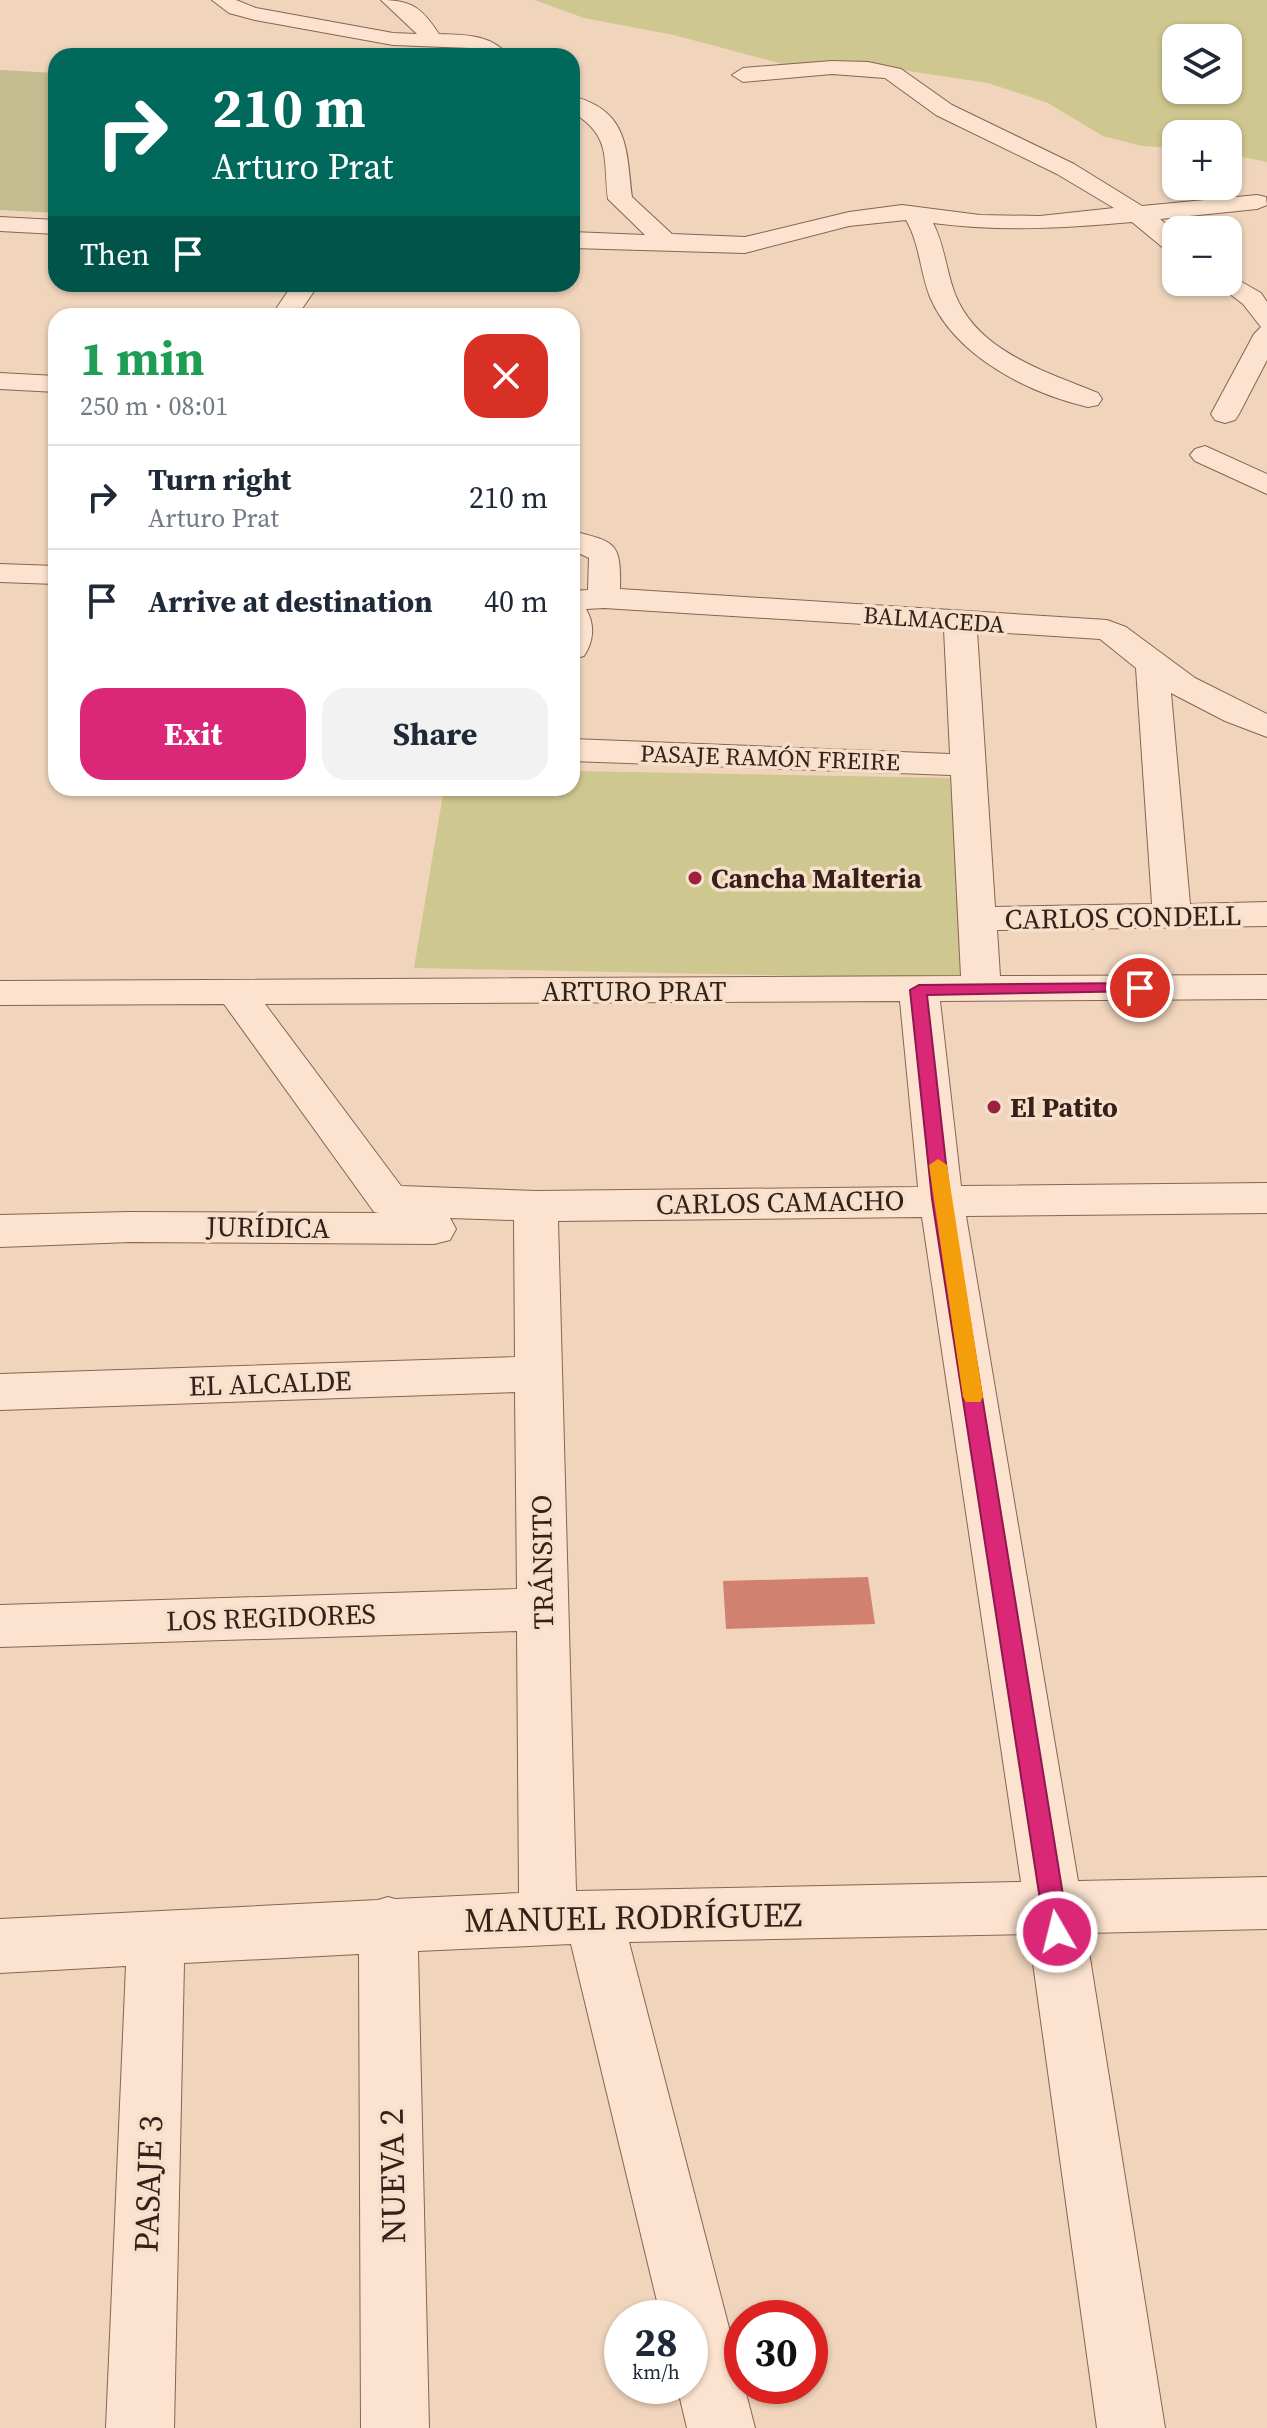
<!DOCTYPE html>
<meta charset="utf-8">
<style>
:root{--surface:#fff;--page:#f2f2f3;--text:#1f2937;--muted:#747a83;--line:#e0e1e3;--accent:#db2777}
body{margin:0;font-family:"Source Serif 4",serif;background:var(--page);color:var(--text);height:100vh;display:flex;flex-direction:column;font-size:30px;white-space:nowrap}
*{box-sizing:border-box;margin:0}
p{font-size:26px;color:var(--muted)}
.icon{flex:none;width:44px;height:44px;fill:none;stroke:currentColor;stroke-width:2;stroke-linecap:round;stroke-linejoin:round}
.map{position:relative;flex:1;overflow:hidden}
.side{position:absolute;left:48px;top:308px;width:532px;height:488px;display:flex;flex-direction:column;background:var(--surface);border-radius:24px;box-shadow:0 2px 6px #0004}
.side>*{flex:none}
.hud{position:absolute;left:48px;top:48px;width:532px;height:244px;border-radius:24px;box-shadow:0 2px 6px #0004;background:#00695c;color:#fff;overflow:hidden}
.controls{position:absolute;left:1162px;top:24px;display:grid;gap:16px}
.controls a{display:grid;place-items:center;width:80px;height:80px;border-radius:16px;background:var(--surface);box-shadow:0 2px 6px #0004;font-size:40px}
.speed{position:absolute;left:604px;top:2300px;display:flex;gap:16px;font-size:40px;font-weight:700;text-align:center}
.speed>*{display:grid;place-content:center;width:104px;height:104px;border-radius:50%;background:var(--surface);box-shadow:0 2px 6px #0004;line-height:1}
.speed small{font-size:20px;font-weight:400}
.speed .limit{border:12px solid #d22;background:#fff;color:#111}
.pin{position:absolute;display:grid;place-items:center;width:68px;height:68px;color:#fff;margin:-34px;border:4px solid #fff;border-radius:50%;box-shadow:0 2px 8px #0007}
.me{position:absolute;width:88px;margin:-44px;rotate:352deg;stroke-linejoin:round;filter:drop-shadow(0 0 6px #0008)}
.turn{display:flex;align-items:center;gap:28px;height:168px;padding:0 32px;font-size:36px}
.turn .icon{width:104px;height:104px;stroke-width:2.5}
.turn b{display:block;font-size:56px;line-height:68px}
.then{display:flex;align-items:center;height:76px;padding:0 32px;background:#0003;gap:16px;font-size:30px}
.round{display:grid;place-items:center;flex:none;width:84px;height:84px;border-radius:24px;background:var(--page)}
.summary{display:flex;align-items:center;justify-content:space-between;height:136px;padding:0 32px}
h1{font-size:48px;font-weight:700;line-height:60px;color:#1e9e55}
.action{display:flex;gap:16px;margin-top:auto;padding:16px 32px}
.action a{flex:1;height:92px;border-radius:24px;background:var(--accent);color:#fff;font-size:32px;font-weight:700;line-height:92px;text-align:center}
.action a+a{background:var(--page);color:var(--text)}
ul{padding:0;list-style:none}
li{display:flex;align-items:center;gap:24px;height:104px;padding:0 32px;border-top:2px solid var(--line)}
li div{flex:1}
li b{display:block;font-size:30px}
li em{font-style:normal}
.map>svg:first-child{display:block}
</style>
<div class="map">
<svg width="1267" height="2428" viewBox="0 0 1267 2428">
<rect width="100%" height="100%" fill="#f0d4bb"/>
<!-- green -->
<g fill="#cec78f" fill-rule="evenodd">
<path d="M 535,0 L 1267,0 L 1267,162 L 1228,154 L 1228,134 L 1176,134 L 1176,148 L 1142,146 L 1103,136 L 1048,103 L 988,83 L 895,69 L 794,67 L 674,35 L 584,18 ZM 1176,38 L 1228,38 L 1228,90 L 1176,90 Z"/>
<polygon points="572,771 950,778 972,979 414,968 444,788 572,788"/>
</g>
<!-- cemetery -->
<polygon fill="#c2bc8f" points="0,70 56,73 56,213 0,210"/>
<!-- building -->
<polygon fill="#d1816f" points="868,1577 875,1624 726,1629 723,1581"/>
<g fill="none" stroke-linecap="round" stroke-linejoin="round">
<defs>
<g id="minor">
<path d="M 212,0 L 236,0 L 256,8 L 393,33 L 417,34 L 381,0 C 412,0 422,8 439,34 C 465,35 491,34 509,56 L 484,56 L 470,48 L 393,45 L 255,20 L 229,13 Z"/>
<path d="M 832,61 L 868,62 L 901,69 L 952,105 L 1074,164 L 1142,206 L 1257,195 L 1266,197 L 1267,205 L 1257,209 L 1160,219 L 1176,233 L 1176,254 L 1167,251 L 1132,222 C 1064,228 1001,232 933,223 C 945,246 946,271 955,294 C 978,352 1045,371 1098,393 L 1102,399 L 1098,405 L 1088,407 C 1028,393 955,356 930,297 C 920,272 920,244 906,220 L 849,226 L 745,253 L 572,248 L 572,232 L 645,235 L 608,199 C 603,158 612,136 572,112 L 572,96 C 630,111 626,150 632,197 L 672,234 L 745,237 L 849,212 L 902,205 L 980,215 L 1040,216 L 1114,208 L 1057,174 L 936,115 L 885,78 L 832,74 L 743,82 L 732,75 L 743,68 Z"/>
<polygon points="0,217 56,220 56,234 0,231"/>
<polygon points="1228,274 1261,293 1267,302 1267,360 1239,414 1235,420 1225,423 1215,420 1211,414 1254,334 1261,327 1243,304 1214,282 1228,282"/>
<polygon points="293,284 319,284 297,316 271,316"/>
<polygon points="0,373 56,376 56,392 0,389"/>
<polygon points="1205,446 1267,474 1267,494 1195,461 1190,455 1195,449"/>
<path d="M 572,531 C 617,542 621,543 620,589 L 1107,620 L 1126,627 L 1195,678 L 1267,714 L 1267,737 L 1225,721 L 1171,693 L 1190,904 L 1267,902 L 1267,926 L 997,930 L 1000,976 L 1267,975 L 1267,999 L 940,1001 L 961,1186 L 1267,1183 L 1267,1213 L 966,1216 L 1078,1881 L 1267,1877 L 1267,1929 L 1086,1933 L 1165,2428 L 1097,2428 L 1029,1934 L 629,1942 L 755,2428 L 687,2428 L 677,2386 L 690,2386 L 690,2318 L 661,2318 L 571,1944 L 418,1951 L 429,2428 L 361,2428 L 359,1954 L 184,1963 L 174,2428 L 106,2428 L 126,1966 L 0,1973 L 0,1919 L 378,1900 L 388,1897 L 395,1899 L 519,1893 L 517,1631 L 0,1647 L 0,1605 L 517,1589 L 515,1392 L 0,1410 L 0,1374 L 515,1357 L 514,1220 L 450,1218 L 456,1229 L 450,1240 L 434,1244 L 130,1242 L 0,1247 L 0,1215 L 130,1212 L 379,1213 L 374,1212 L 224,1004 L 0,1005 L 0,981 L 961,976 L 951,775 L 572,761 L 572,739 L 950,754 L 944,629 L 604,608 L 586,609 C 595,624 594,641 584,656 L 572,659 L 572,591 L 588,590 L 589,558 L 572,550 ZM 977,631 L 1100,639 L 1136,668 L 1152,904 L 995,907 ZM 900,1001 L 918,1187 L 536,1191 L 401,1186 L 265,1004 ZM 922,1217 L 1021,1882 L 576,1891 L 558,1221 Z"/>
<polygon points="0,564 56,566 56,584 0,582"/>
</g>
</defs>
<!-- minor casing -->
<use href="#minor" stroke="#886454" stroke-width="2"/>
<!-- minor -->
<use href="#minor" fill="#fbe3cf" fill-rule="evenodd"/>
</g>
<!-- route -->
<polygon fill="#db2777" stroke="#8e194d" stroke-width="2" points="1140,983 1146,984 1148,988 1146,991 927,995 950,1199 1069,1932 1065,1940 1057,1943 1048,1940 1045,1932 932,1199 910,990 919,985"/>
<!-- slow -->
<polygon fill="#f59e0b" points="938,1159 947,1165 983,1397 980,1402 966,1402 963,1397 929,1165"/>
<!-- markers -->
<g fill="#9b213e" stroke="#f7e0cb" stroke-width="3">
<circle cx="695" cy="878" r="8"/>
<circle cx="994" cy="1107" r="8"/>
</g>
<g text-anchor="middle" stroke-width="7" stroke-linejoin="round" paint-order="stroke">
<!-- far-street labels -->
<g font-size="24" fill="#36211a" stroke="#f7e0cb">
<text transform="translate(934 620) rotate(4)" y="8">BALMACEDA</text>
<text transform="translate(770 758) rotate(2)" y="8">PASAJE RAMÓN FREIRE</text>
</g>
<!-- poi labels -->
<g font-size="28" font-weight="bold" fill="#36211a" stroke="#f7e0cb" text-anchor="start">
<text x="711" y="888">Cancha Malteria</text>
<text x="1010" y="1117">El Patito</text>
</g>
<!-- street labels -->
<g font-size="28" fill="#36211a" stroke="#f7e0cb">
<text transform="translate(1123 917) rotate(-1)" y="10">CARLOS CONDELL</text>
<text x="634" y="1001">ARTURO PRAT</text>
<text transform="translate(780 1202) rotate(-1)" y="10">CARLOS CAMACHO</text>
<text transform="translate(268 1227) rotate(1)" y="10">JURÍDICA</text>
<text transform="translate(270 1383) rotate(-2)" y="10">EL ALCALDE</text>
<text transform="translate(542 1562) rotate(-91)" y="10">TRÁNSITO</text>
<text transform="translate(271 1617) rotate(-2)" y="10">LOS REGIDORES</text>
</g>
<!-- near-street labels -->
<g font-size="34" fill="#36211a" stroke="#f7e0cb">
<text transform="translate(633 1917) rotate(-1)" y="12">MANUEL RODRÍGUEZ</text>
<text transform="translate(392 2176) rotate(-91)" y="12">NUEVA 2</text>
<text transform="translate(148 2184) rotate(-88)" y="12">PASAJE 3</text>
</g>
</g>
</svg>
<div class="controls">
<a><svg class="icon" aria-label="layers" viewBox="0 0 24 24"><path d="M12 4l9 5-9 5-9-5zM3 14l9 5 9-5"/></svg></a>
<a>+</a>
<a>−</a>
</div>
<div class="speed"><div>28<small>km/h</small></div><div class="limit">30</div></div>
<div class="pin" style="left:1140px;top:988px;background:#d93025"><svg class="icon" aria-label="arrive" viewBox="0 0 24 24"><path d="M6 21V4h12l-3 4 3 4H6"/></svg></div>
<svg class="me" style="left:1057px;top:1932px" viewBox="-20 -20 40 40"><circle r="17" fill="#db2777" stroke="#fff" stroke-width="3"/><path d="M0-11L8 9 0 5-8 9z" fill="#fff"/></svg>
<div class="hud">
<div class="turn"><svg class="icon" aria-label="right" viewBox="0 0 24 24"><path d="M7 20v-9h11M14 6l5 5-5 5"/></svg><div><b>210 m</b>Arturo Prat</div></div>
<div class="then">Then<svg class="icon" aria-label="arrive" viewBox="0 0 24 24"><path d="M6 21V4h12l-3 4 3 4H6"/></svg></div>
</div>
<section class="side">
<div class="summary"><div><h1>1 min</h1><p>250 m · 08:01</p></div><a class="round" style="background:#d93025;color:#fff"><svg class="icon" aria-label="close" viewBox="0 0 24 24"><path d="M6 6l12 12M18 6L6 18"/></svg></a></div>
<ul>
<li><svg class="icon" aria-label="right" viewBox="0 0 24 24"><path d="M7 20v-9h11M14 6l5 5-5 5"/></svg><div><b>Turn right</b><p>Arturo Prat</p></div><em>210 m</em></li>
<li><svg class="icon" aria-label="arrive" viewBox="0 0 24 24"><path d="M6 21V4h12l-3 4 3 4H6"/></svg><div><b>Arrive at destination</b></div><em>40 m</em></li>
</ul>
<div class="action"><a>Exit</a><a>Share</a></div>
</section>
</div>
